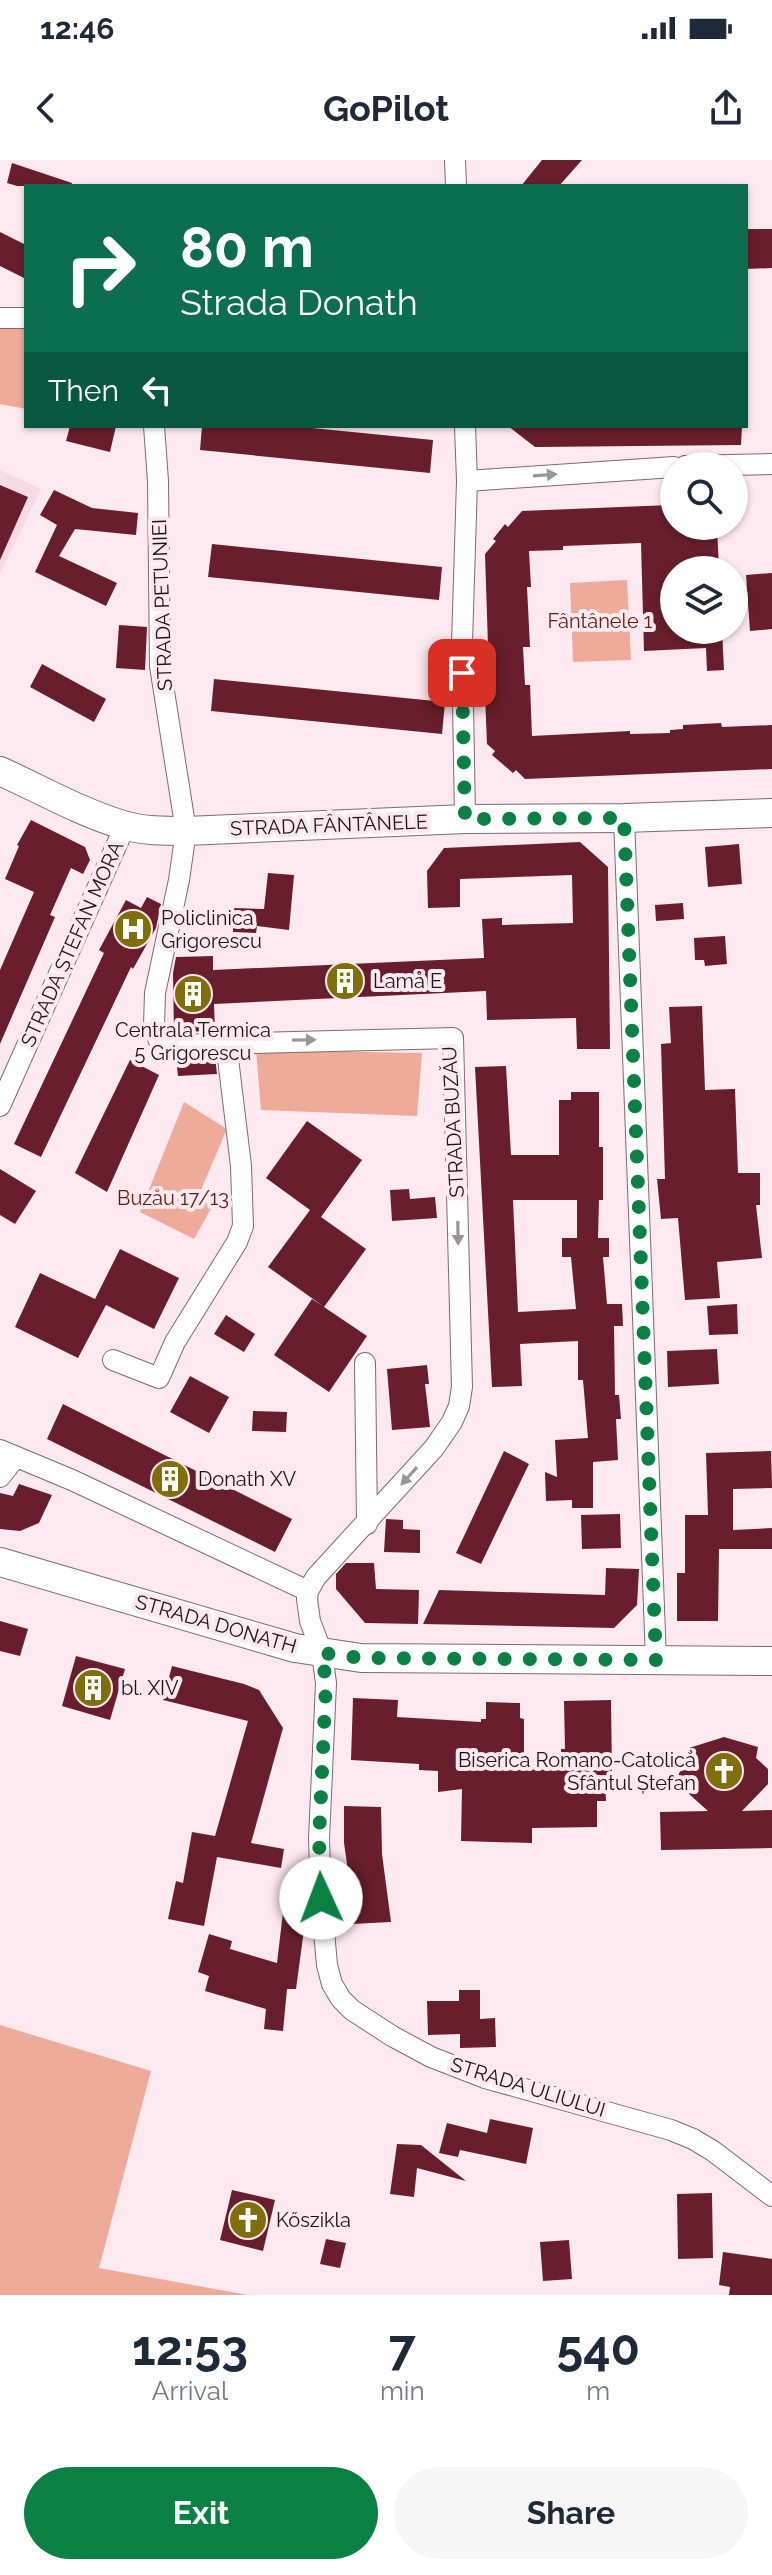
<!DOCTYPE html>
<meta charset="utf-8">
<style>
:root{--surface:#fff;--page:#f6f6f7;--text:#1f2937;--muted:#747a83;--accent:#0b8043}
body{margin:0;font-family:Raleway,sans-serif;background:var(--page);color:var(--text);height:100vh;display:flex;flex-direction:column;font-size:30px;white-space:nowrap}
*{box-sizing:border-box;margin:0}
p{font-size:26px;color:var(--muted)}
.icon{flex:none;width:44px;height:44px;fill:none;stroke:currentColor;stroke-width:2;stroke-linecap:round;stroke-linejoin:round}
.map{position:relative;height:2135px;overflow:hidden}
.panel{display:flex;flex-direction:column;background:var(--surface);flex:1}
.panel>*{flex:none}
.banner{position:absolute;left:24px;top:24px;width:724px;height:244px;border-radius:0px;box-shadow:0 2px 6px #0004;background:#0b6e4f;color:#fff;overflow:hidden}
.buttons{position:absolute;left:660px;top:292px;display:grid;gap:16px}
.buttons a{display:grid;place-items:center;width:88px;height:88px;border-radius:50%;background:var(--surface);box-shadow:0 2px 6px #0004;font-size:40px}
.pin{position:absolute;display:grid;place-items:center;width:68px;height:68px;color:#fff;margin:-34px;border-radius:16px;box-shadow:0 4px 12px #0006}
.me{position:absolute;width:88px;margin:-44px;rotate:358deg;stroke-linejoin:round;filter:drop-shadow(0 0 6px #0008)}
.turn{display:flex;align-items:center;gap:28px;height:168px;padding:0 24px;font-size:36px}
.turn .icon{width:104px;height:104px;stroke-width:2.5}
.turn b{display:block;font-size:56px;line-height:68px}
.then{display:flex;align-items:center;height:76px;padding:0 24px;background:#0003;gap:16px;font-size:30px}
.eta{display:flex;justify-content:space-evenly;align-items:center;height:136px;text-align:center}
.eta b{font-size:48px;font-weight:700;line-height:56px}
.action{display:flex;gap:16px;margin-top:auto;padding:16px 24px}
.action a{flex:1;height:92px;border-radius:48px;background:var(--accent);color:#fff;font-size:32px;font-weight:700;line-height:92px;text-align:center}
.action a+a{background:var(--page);color:var(--text)}
.status{display:flex;justify-content:space-between;align-items:center;height:56px;padding:0 40px;background:var(--surface);direction:ltr}
.status svg{height:22px;fill:currentColor}
header{display:flex;justify-content:space-between;align-items:center;height:104px;padding:0 24px;background:var(--surface);font-size:36px;font-weight:700}
.map>svg:first-child{display:block}
</style>
<div class="status"><b>12:46</b><svg viewBox="0 0 49 12"><path d="M0 12V9h3v3zM5 12V6h3v6zM10 12V3h3v9zM15 12V0h3v12zM26 1h20v11H26zM47 4h2v5h-2z"/></svg></div>
<header><svg class="icon" aria-label="back" viewBox="0 0 24 24"><path d="M15 5l-7 7 7 7"/></svg>GoPilot<svg class="icon" aria-label="share" viewBox="0 0 24 24"><path d="M12 15V3M7 8l5-5 5 5M5 13v7h14v-7"/></svg></header>
<div class="map">
<svg width="772" height="2135" viewBox="0 0 772 2135">
<rect width="100%" height="100%" fill="#fee9f1"/>
<!-- built -->
<polygon fill="#f7dae5" points="0,310 41,329 0,414"/>
<!-- green -->
<g fill="#eeab9a">
<polygon points="0,158 26,158 26,249 0,244"/>
<polygon points="627,420 631,500 573,502 570,423"/>
<polygon points="256,890 422,893 417,956 261,950"/>
<polygon points="184,942 227,969 198,1037 212,1047 194,1079 140,1052"/>
<polygon points="0,1865 151,1911 99,2108 248,2135 0,2135"/>
</g>
<!-- building -->
<g fill="#681e2c" fill-rule="evenodd">
<polygon points="542,0 582,0 559,26 521,26"/>
<polygon points="12,3 72,23 71,26 17,26 7,23"/>
<polygon points="746,69 772,69 772,108 746,109"/>
<polygon points="0,72 26,85 26,119 0,106"/>
<polygon points="70,266 116,266 110,292 66,281"/>
<polygon points="202,266 292,266 433,280 430,313 200,290"/>
<polygon points="508,266 742,266 741,285 535,287"/>
<polygon points="0,325 28,337 0,400"/>
<polygon points="54,330 92,348 138,353 136,375 75,369 59,396 117,423 106,446 35,412 57,365 40,355"/>
<polygon points="670,345 674,366 717,366 719,410 674,410 674,470 722,470 724,510 707,511 706,488 644,491 641,383 563,386 563,390 529,391 531,427 527,427 530,487 523,487 525,525 530,525 532,576 630,571 630,574 670,573 670,570 683,569 683,565 721,563 722,567 772,565 772,609 525,619 516,610 513,613 492,595 495,591 487,584 483,486 488,486 485,394 496,381 493,379 505,364 508,367 522,351"/>
<polygon points="212,384 442,407 439,440 208,417"/>
<polygon points="772,413 772,469 750,471 746,415"/>
<polygon points="119,465 147,467 145,510 116,508"/>
<polygon points="42,504 106,539 94,562 30,527"/>
<polygon points="214,519 445,542 442,574 211,551"/>
<polygon points="31,660 85,687 90,700 83,714 71,708 50,755 55,757 0,884 0,810 34,732 5,719 19,686 17,685"/>
<polygon points="580,682 608,707 610,889 577,889 576,858 487,860 486,831 214,844 215,871 174,872 173,813 176,797 213,796 213,810 484,798 482,759 502,758 502,765 573,763 572,715 460,719 460,747 428,748 427,711 444,688"/>
<polygon points="739,684 742,724 708,727 705,687"/>
<polygon points="268,713 294,715 289,770 257,766 256,773 233,772 233,748 264,749"/>
<polygon points="147,737 161,744 156,768 133,809 131,807 41,997 14,984 104,793 99,790 126,740 141,748"/>
<polygon points="683,743 684,759 656,761 655,745"/>
<polygon points="725,776 727,804 705,806 704,800 695,800 694,778"/>
<polygon points="702,846 705,930 735,929 738,1013 760,1013 760,1045 756,1045 762,1098 717,1102 720,1138 685,1140 678,1058 661,1059 657,1019 665,1019 661,884 671,883 669,847"/>
<polygon points="215,897 217,914 178,916 176,898"/>
<polygon points="130,900 159,915 107,1032 75,1013"/>
<path d="M 506,906 L 511,995 L 559,995 L 559,940 L 571,940 L 571,932 L 599,932 L 599,987 L 603,987 L 603,1040 L 599,1040 L 598,1078 L 609,1078 L 609,1097 L 603,1097 L 607,1144 L 622,1144 L 623,1166 L 614,1166 L 615,1235 L 619,1235 L 621,1259 L 616,1259 L 618,1300 L 593,1302 L 593,1348 L 572,1348 L 572,1340 L 546,1341 L 545,1312 L 557,1317 L 555,1280 L 588,1278 L 583,1220 L 578,1220 L 578,1181 L 520,1184 L 522,1226 L 492,1227 L 475,907 ZM 513,1040 L 577,1040 L 577,1078 L 562,1078 L 562,1097 L 571,1097 L 576,1149 L 518,1152 Z"/>
<polygon points="307,961 362,1000 321,1057 366,1089 324,1147 367,1176 329,1232 274,1195 312,1139 323,1146 268,1107 310,1050 266,1018"/>
<polygon points="0,1009 36,1031 15,1064 0,1055"/>
<polygon points="409,1029 410,1039 435,1037 437,1058 392,1061 390,1030"/>
<polygon points="120,1089 179,1118 154,1169 106,1145 78,1198 15,1167 40,1113 95,1139"/>
<polygon points="737,1144 738,1174 709,1175 707,1146"/>
<polygon points="226,1155 255,1174 244,1192 214,1174"/>
<polygon points="717,1189 719,1224 668,1227 667,1191"/>
<polygon points="427,1205 429,1224 425,1224 430,1267 392,1270 387,1209"/>
<polygon points="190,1216 229,1237 209,1273 170,1252"/>
<polygon points="63,1244 292,1359 275,1392 47,1279"/>
<polygon points="253,1251 287,1252 286,1272 252,1271"/>
<polygon points="504,1291 529,1304 481,1404 456,1393"/>
<polygon points="771,1291 772,1328 733,1329 733,1370 772,1368 772,1389 719,1389 718,1461 677,1461 677,1413 685,1413 685,1355 708,1355 706,1293"/>
<polygon points="19,1324 52,1335 39,1363 20,1371 0,1369 0,1333 13,1336"/>
<polygon points="620,1354 621,1388 582,1389 581,1355"/>
<polygon points="386,1359 403,1360 403,1369 420,1370 420,1393 384,1392"/>
<polygon points="346,1403 374,1403 376,1429 419,1430 418,1464 365,1463 336,1429 336,1414"/>
<polygon points="606,1408 639,1409 637,1445 614,1468 423,1464 439,1430 605,1435"/>
<polygon points="0,1461 28,1469 20,1496 0,1491"/>
<polygon points="76,1496 125,1509 110,1560 62,1546"/>
<polygon points="172,1506 244,1524 259,1530 283,1568 251,1683 284,1689 281,1708 217,1697 204,1766 168,1759 176,1721 183,1723 192,1672 215,1676 248,1561 163,1540"/>
<polygon points="353,1538 398,1540 397,1557 481,1562 481,1559 486,1559 486,1542 520,1543 520,1558 524,1559 524,1609 561,1610 561,1589 565,1589 564,1541 611,1540 612,1617 605,1617 606,1641 597,1641 597,1667 532,1668 532,1683 461,1681 462,1629 438,1632 438,1611 419,1610 419,1604 351,1600"/>
<polygon points="724,1577 758,1587 756,1598 768,1609 768,1624 742,1651 772,1650 772,1688 661,1690 660,1652 708,1651 679,1625 679,1613 693,1598 689,1588"/>
<polygon points="344,1646 381,1647 382,1694 391,1762 352,1764 348,1748 353,1747 351,1711 348,1711 344,1683"/>
<polygon points="283,1752 306,1755 296,1829 287,1829 283,1871 264,1869 266,1849 205,1831 209,1816 198,1812 209,1774 232,1781 230,1789 277,1803"/>
<polygon points="459,1830 480,1830 480,1859 495,1858 496,1887 460,1888 460,1874 428,1875 427,1841 459,1841"/>
<polygon points="490,1959 533,1968 526,2004 460,1990 458,1997 439,1993 447,1963 487,1973"/>
<polygon points="397,1984 421,1985 466,2021 417,2008 414,2037 390,2034"/>
<polygon points="232,2030 275,2040 263,2091 220,2080"/>
<polygon points="712,2033 713,2098 678,2099 677,2034"/>
<polygon points="326,2079 346,2083 340,2108 320,2104"/>
<polygon points="569,2080 572,2119 543,2121 540,2082"/>
<polygon points="723,2092 772,2099 772,2135 729,2135 730,2127 719,2125"/>
</g>
<g fill="none" stroke-linecap="round" stroke-linejoin="round">
<defs>
<g id="street">
<polyline points="455,0 456,26"/>
<polyline points="0,158 26,158"/>
<polyline points="154,266 158,321 160,506 186,671 179,720 155,833 154,866 159,881 172,885 453,878 462,1227 459,1246 452,1262 434,1288 316,1417 308,1431 307,1439 310,1461 322,1493 326,1523 319,1679 321,1738 327,1805 332,1824 341,1839 352,1850 392,1876 431,1897 485,1918 671,1970 693,1979 713,1991 772,2036"/>
<polyline points="685,306 772,304"/>
<polyline points="467,321 674,307"/>
<polyline points="624,658 656,1500"/>
<polyline points="465,659 462,483 467,321 465,266"/>
<polyline points="0,946 125,666"/>
<polyline points="113,1200 159,1218 175,1182 237,1082 243,1066 241,1006 226,882"/>
<polyline points="365,1203 367,1364"/>
<polyline points="0,1290 72,1320 308,1431"/>
<polyline points="0,1317 16,1297"/>
</g>
<g id="secondary">
<path d="M 0,611 C 40,629 80,652 123,665 C 143,671 165,671 186,671 L 465,659 L 624,658 L 772,653"/>
<polyline points="0,1402 295,1488 361,1498 772,1501"/>
</g>
</defs>
<!-- street casing -->
<use href="#street" stroke="#7c6a71" stroke-width="22"/>
<!-- secondary casing -->
<use href="#secondary" stroke="#7c6a71" stroke-width="30"/>
<!-- street -->
<use href="#street" stroke="#fff" stroke-width="20"/>
<!-- secondary -->
<use href="#secondary" stroke="#fff" stroke-width="28"/>
</g>
<!-- one-way arrows -->
<defs><path id="oneway-solid" d="M-6-.8H1V-3.2L6.5 0L1 3.2V.8H-6Z" transform="scale(2)"/></defs>
<g fill="#999697">
<use href="#oneway-solid" transform="translate(545 315) rotate(-4)"/>
<use href="#oneway-solid" transform="translate(304 880) rotate(-1)"/>
<use href="#oneway-solid" transform="translate(458 1073) rotate(89)"/>
<use href="#oneway-solid" transform="translate(409 1316) rotate(132)"/>
</g>
<g fill="none" stroke-linecap="round" stroke-linejoin="round">
<!-- route -->
<polyline stroke="#0b8043" stroke-width="14" stroke-dasharray="0 25.2" points="321,1738 319,1679 326,1523 322,1493 361,1498 656,1500 624,658 465,659 462,513"/>
</g>
<!-- icons -->
<defs>
<symbol id="hospital-disc" viewBox="-11 -11 22 22"><circle r="9.5" fill="#806e0a" stroke="#fee9f1"/><path d="M-5-5h3v3.5h4V-5h3V5h-3V1.5h-4V5h-3Z" fill="#fff"/></symbol>
<symbol id="building-disc" viewBox="-11 -11 22 22"><circle r="9.5" fill="#806e0a" stroke="#fee9f1"/><path d="M-4-6H4V6H1V3H-1V6H-4ZM-2.5-4.3h1.7v1.8h-1.7ZM.8-4.3h1.7v1.8H.8ZM-2.5-1h1.7V.8h-1.7ZM.8-1h1.7V.8H.8Z" fill="#fff"/></symbol>
<symbol id="church-disc" viewBox="-11 -11 22 22"><circle r="9.5" fill="#806e0a" stroke="#fee9f1"/><path d="M-1.2-6h2.4v3.5h3.3v2.4h-3.3V6h-2.4V-.1h-3.3v-2.4h3.3Z" fill="#fff"/></symbol>
</defs>
<g fill-rule="evenodd">
<use href="#hospital-disc" x="111" y="747" width="44" height="44"/>
<use href="#building-disc" x="323" y="799" width="44" height="44"/>
<use href="#building-disc" x="171" y="812" width="44" height="44"/>
<use href="#building-disc" x="148" y="1297" width="44" height="44"/>
<use href="#building-disc" x="71" y="1506" width="44" height="44"/>
<use href="#church-disc" x="702" y="1589" width="44" height="44"/>
<use href="#church-disc" x="226" y="2038" width="44" height="44"/>
</g>
<g text-anchor="middle" stroke-width="8" stroke-linejoin="round" paint-order="stroke">
<!-- street labels -->
<g font-size="20" fill="#1c1518" stroke="#fee9f1">
<text transform="translate(162 445) rotate(-92)" y="7">STRADA PETUNIEI</text>
<text transform="translate(329 665) rotate(-2)" y="7">STRADA FÂNTÂNELE</text>
<text transform="translate(72 784) rotate(-66)" y="7">STRADA ȘTEFAN MORA</text>
<text transform="translate(453 962) rotate(-93)" y="7">STRADA BUZĂU</text>
<text transform="translate(216 1464) rotate(16)" y="7">STRADA DONATH</text>
<text transform="translate(528 1927) rotate(17)" y="7">STRADA ULIULUI</text>
</g>
<!-- park labels -->
<g font-size="20" fill="#661d0b" stroke="#fee9f1">
<text x="600" y="468">Fântânele 1</text>
<text x="173" y="1045">Buzău 17/13</text>
</g>
<!-- poi labels -->
<g font-size="20" fill="#1c1518" stroke="#fee9f1" text-anchor="start">
<text x="161" y="765">Policlinica<tspan x="161" dy="23">Grigorescu</tspan></text>
<text x="373" y="828">Lamă E</text>
<text x="193" y="877" text-anchor="middle">Centrala Termica<tspan x="193" dy="23">5 Grigorescu</tspan></text>
<text x="198" y="1326">Donath XV</text>
<text x="121" y="1535">bl. XIV</text>
<text x="696" y="1607" text-anchor="end">Biserica Romano-Catolică<tspan x="696" dy="23">Sfântul Ștefan</tspan></text>
<text x="276" y="2067">Kőszikla</text>
</g>
</g>
</svg>
<div class="buttons">
<a><svg class="icon" aria-label="search" viewBox="0 0 24 24"><circle cx="10" cy="10" r="6"/><path d="M15 15l6 6"/></svg></a>
<a><svg class="icon" aria-label="layers" viewBox="0 0 24 24"><path d="M12 4l9 5-9 5-9-5zM3 14l9 5 9-5"/></svg></a>
</div>
<div class="pin" style="left:462px;top:513px;background:#d93025"><svg class="icon" aria-label="arrive" viewBox="0 0 24 24"><path d="M6 21V4h12l-3 4 3 4H6"/></svg></div>
<svg class="me" style="left:321px;top:1738px" viewBox="-20 -20 40 40"><circle r="19" fill="#fff"/><path d="M0-13L10 11 0 6-10 11z" fill="#0b8043"/></svg>
<div class="banner">
<div class="turn"><svg class="icon" aria-label="right" viewBox="0 0 24 24"><path d="M7 20v-9h11M14 6l5 5-5 5"/></svg><div><b>80 m</b>Strada Donath</div></div>
<div class="then">Then<svg class="icon" aria-label="left" viewBox="0 0 24 24"><path d="M17 20v-9H6M10 6l-5 5 5 5"/></svg></div>
</div>
</div>
<section class="panel">
<div class="eta">
<div><b>12:53</b><p>Arrival</p></div>
<div><b>7</b><p>min</p></div>
<div><b>540</b><p>m</p></div>
</div>
<div class="action"><a>Exit</a><a>Share</a></div>
</section>
